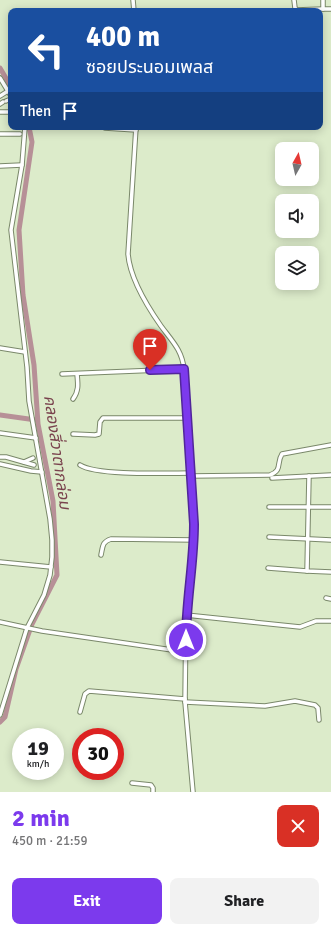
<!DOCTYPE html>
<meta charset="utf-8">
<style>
:root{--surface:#fff;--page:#f2f2f2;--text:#202124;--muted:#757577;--accent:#7c3aed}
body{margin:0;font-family:Signika,"Noto Sans Thai",sans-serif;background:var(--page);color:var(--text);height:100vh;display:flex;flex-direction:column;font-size:15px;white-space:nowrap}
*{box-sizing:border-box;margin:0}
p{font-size:13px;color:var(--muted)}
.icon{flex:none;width:22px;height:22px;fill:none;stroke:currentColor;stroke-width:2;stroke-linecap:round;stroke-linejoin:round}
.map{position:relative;height:792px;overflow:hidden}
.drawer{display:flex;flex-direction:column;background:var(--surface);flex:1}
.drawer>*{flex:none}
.hud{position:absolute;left:8px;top:8px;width:315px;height:122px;border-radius:8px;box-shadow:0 2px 10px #0003;background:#1a4fa0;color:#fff;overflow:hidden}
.needle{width:26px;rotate:8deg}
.controls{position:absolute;left:275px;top:142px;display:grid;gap:8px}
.controls a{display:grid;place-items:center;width:44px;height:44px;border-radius:8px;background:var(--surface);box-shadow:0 2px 10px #0003;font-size:20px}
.speed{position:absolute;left:12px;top:728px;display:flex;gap:8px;font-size:20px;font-weight:700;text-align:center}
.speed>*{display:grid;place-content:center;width:52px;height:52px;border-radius:50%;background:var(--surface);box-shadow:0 2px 10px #0003;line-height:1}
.speed small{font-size:10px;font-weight:400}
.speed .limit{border:6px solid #d22;background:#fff;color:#111}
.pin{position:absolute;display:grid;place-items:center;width:34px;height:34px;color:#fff;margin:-41px -17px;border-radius:50% 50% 50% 0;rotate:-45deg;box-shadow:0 0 4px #0007}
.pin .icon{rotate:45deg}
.me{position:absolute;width:44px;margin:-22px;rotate:0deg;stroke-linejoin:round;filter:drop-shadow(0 0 3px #0008)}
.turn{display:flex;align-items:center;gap:14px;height:84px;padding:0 12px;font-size:18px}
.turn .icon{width:52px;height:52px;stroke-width:2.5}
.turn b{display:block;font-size:28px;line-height:34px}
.then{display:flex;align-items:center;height:38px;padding:0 12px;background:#0003;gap:8px;font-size:15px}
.round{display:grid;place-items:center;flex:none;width:42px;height:42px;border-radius:8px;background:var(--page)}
.overview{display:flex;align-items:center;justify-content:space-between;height:68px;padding:0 12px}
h1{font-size:24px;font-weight:800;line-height:30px;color:var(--accent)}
.button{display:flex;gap:8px;margin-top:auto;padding:8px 12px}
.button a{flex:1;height:46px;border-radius:8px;background:var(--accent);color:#fff;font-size:16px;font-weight:800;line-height:46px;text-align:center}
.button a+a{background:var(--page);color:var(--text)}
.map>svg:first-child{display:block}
</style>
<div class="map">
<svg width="331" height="792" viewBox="0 0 331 792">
<rect width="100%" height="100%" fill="#dcebca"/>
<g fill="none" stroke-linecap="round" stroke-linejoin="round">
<!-- canal -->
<g stroke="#b79097" stroke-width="5">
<polyline points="0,68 11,87"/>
<polyline points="0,415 36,420"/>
<polyline points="0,722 5,717 16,669 32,624 57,575 53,501 38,424 34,365 23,295 19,230 32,142 29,127"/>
</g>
<defs>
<g id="minor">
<polyline points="133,0 134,11"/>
<polyline points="294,0 295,8 297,10 323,9"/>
<polyline points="323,0 323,9 331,9"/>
<polyline points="0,78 11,96"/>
<polyline points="0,96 8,91"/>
<polyline points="6,101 11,99"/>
<polyline points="0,104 3,102"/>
<polyline points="0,112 11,112"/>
<path d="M 136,127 L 128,254 C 130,278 147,306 161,326 C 172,341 182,350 184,369 L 194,524 L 194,540 L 186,615 L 185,702 L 193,792"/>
<polyline points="105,128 136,130"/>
<polyline points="0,134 20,134"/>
<polyline points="0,166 22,165"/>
<polyline points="0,348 25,352"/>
<polyline points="62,374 184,369"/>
<path d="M 73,399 C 79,391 78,384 77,374"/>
<polyline points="0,433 36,438"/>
<polyline points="73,434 95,435 99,434 100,422 103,418 187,418"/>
<polyline points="0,457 6,457 34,465"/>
<polyline points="24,462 33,458"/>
<polyline points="0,464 31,471 42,472"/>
<path d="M 80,465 C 97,476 168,473 191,473"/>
<path d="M 191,476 L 270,475 C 283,470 276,463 282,454 L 331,445"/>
<polyline points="309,476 307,571 331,572"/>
<polyline points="272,478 331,475"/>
<polyline points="269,507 331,507"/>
<polyline points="269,537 331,540"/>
<path d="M 101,555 C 103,546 102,542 111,539 L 194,540"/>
<polyline points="0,562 51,567"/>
<polyline points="268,568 307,571"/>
<polyline points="326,598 331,599"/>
<polyline points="186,615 300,627 316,621 331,621"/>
<polyline points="0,622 42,631 186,652"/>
<polyline points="185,702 265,706 295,701 315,705 318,708 319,720"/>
<polyline points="80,712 85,694 89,691 185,699"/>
<polyline points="0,715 27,628 44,595 50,575 52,557 52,540 50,519 29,401 27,367 11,230 22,165 25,127"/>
<polyline points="132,783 151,785 153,788 153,792"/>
</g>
</defs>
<!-- minor casing -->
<use href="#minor" stroke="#7a886a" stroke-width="5.5"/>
<!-- minor -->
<use href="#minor" stroke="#fff" stroke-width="3.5"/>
</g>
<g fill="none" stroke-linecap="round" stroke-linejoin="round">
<defs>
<path id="route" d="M 150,370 L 184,369 L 194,524 C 194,563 186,601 186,640"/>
</defs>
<!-- route casing -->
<use href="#route" stroke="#51269a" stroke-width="10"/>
<!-- route -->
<use href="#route" stroke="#7c3aed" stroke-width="7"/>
</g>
<g text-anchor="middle" stroke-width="4" stroke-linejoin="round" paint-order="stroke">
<!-- water labels -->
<g font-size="16" font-style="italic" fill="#79424d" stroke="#dcebca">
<text transform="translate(58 452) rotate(82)" y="6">คลองสี่วาตากล่อม</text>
</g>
</g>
</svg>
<div class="controls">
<a><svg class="needle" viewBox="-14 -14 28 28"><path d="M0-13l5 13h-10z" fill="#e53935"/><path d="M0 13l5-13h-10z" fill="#757577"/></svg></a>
<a><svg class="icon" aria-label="sound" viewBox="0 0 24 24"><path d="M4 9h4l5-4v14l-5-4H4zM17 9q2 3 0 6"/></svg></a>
<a><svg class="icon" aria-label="layers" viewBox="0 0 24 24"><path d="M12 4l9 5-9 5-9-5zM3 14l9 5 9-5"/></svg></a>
</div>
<div class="speed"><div>19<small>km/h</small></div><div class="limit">30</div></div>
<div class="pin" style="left:150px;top:370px;background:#d93025"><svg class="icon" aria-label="arrive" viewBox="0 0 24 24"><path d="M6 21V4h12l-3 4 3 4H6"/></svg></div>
<svg class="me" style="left:186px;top:640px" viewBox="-20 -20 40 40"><circle r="17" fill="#7c3aed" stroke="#fff" stroke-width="3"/><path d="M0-11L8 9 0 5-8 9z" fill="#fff"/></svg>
<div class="hud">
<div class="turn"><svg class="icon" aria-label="left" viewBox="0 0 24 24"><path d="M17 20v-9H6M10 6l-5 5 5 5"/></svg><div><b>400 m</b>ซอยประนอมเพลส</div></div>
<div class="then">Then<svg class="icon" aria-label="arrive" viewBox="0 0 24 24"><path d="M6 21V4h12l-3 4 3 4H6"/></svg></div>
</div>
</div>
<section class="drawer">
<div class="overview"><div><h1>2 min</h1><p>450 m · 21:59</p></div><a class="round" style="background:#d93025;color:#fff"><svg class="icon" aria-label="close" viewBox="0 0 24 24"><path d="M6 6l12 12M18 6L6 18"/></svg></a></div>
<div class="button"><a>Exit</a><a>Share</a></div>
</section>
